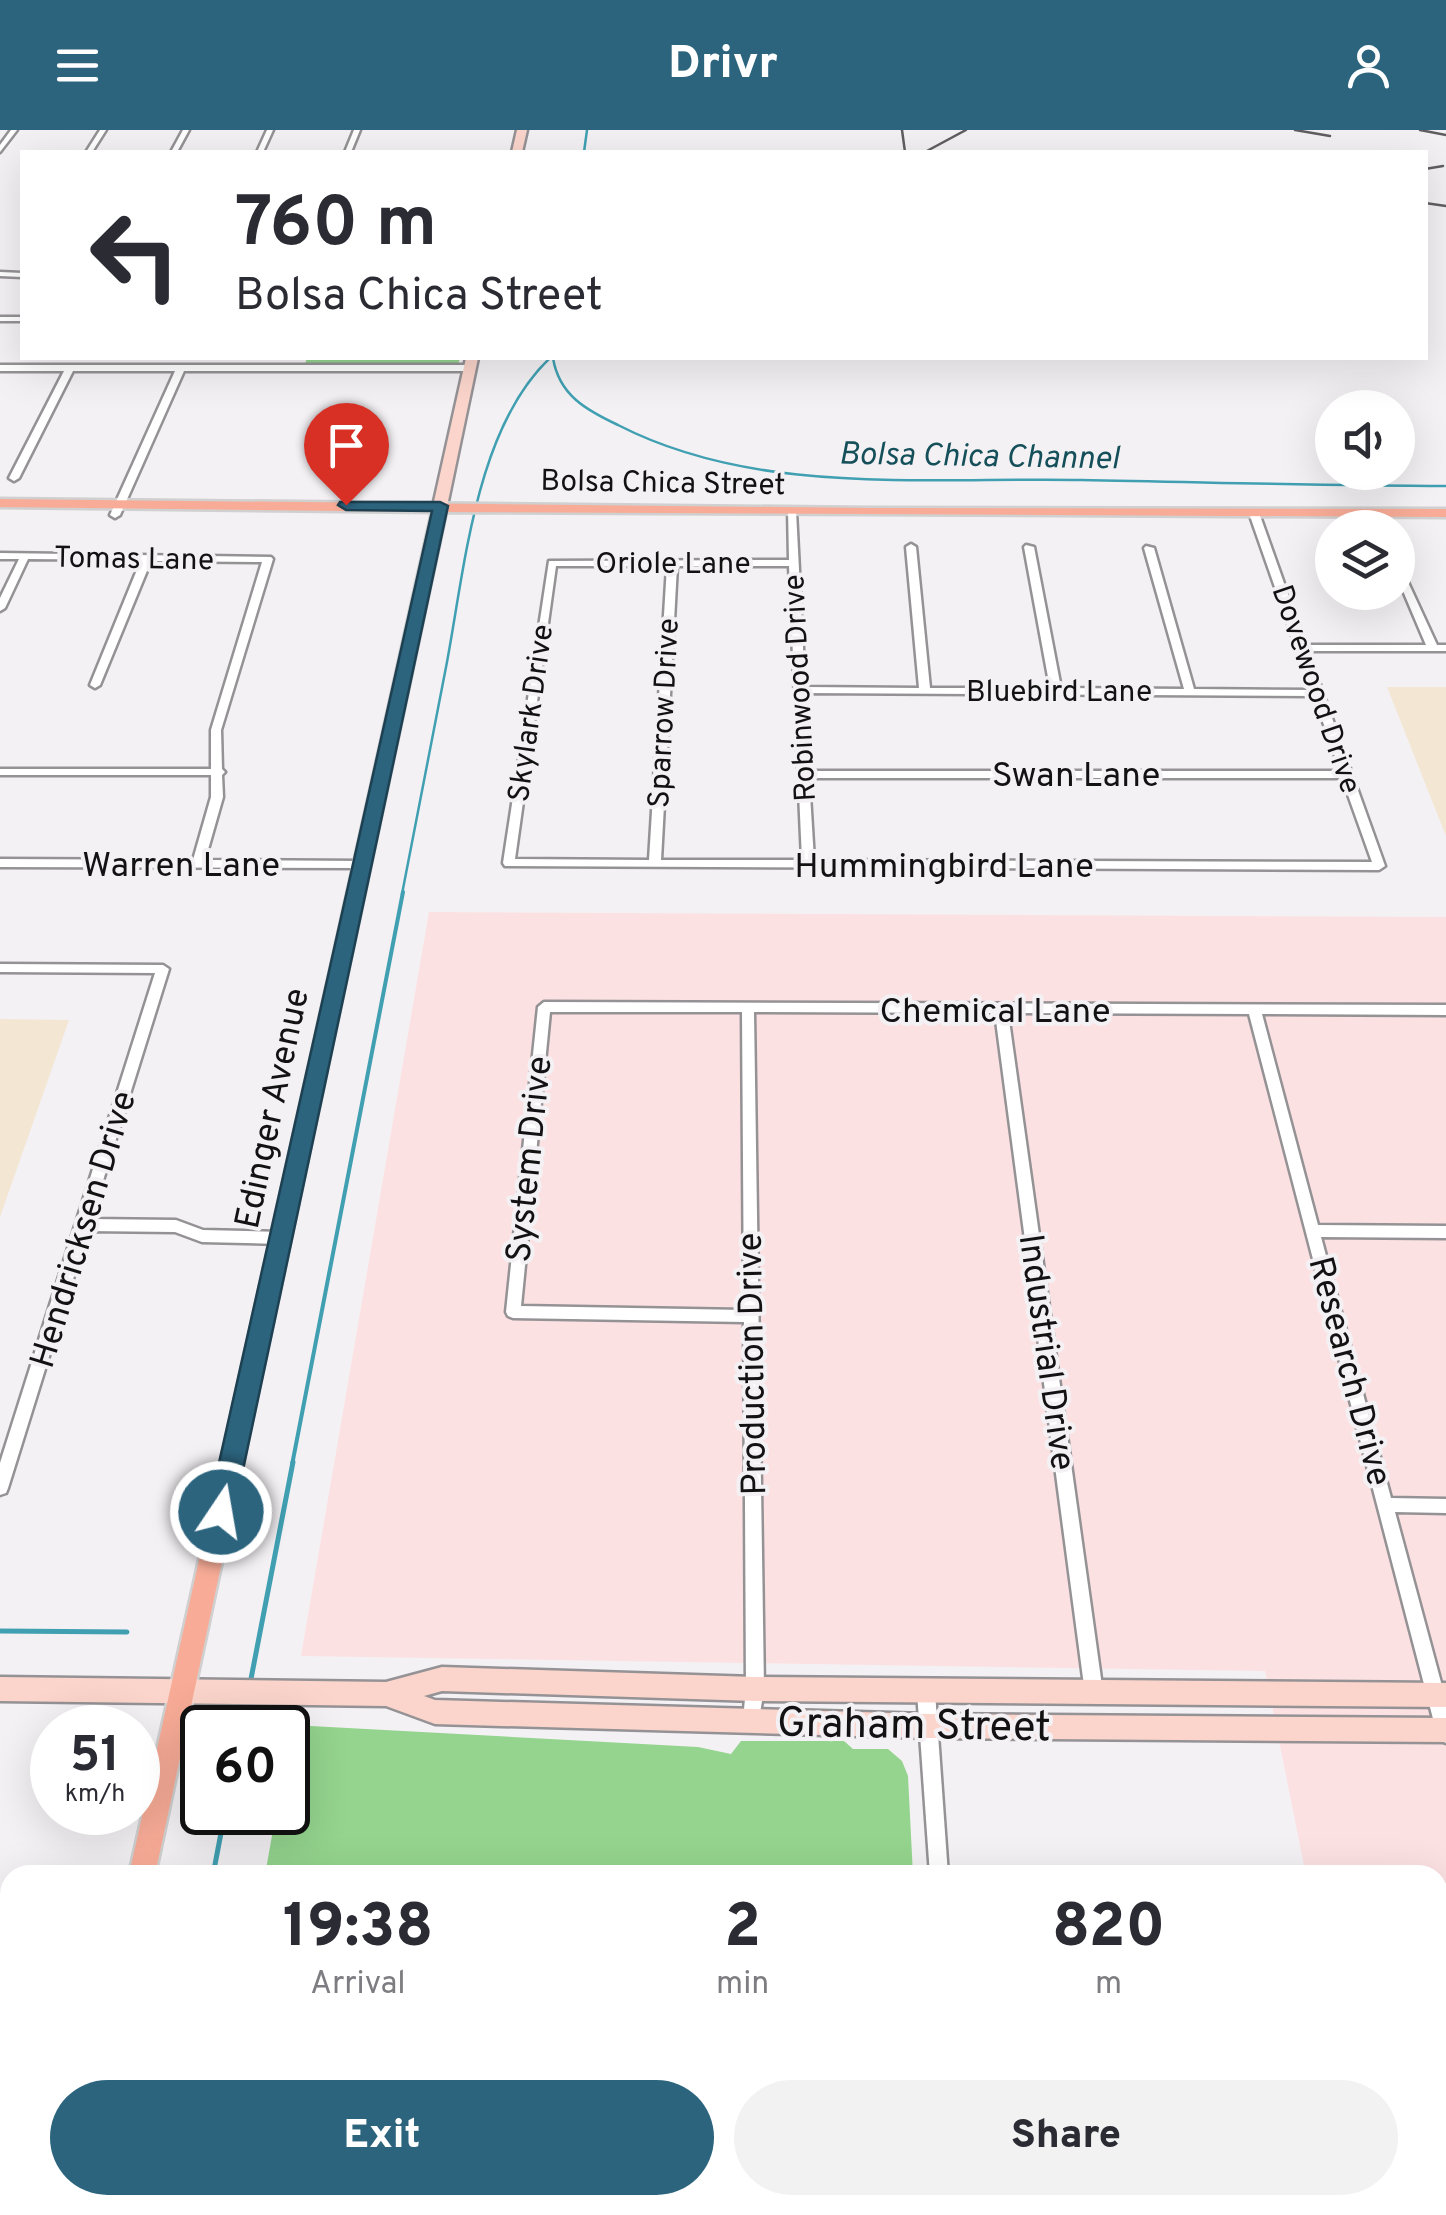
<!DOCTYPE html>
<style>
:root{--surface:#fff;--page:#f2f2f3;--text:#2b2b33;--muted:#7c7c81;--accent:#2c647e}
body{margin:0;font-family:Overpass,sans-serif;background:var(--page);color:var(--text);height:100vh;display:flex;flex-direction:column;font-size:38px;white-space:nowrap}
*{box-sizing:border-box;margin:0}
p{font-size:32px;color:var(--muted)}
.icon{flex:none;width:55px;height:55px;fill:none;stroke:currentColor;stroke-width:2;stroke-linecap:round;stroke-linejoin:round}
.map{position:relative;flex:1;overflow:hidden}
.sheet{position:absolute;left:0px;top:1735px;width:1448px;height:350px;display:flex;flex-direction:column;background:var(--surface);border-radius:30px 30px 0 0;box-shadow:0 10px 40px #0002}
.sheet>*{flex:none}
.banner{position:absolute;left:20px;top:20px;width:1408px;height:210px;border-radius:0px;box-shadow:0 10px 40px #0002;background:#fff;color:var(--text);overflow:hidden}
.tools{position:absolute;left:1315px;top:260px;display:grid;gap:20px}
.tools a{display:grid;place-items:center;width:100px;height:100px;border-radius:50%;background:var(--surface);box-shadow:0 10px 40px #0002;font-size:50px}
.speed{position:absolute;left:30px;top:1575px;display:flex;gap:20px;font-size:50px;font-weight:700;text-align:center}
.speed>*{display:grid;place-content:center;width:130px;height:130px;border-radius:50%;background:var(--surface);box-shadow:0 10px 40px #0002;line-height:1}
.speed small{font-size:25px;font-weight:400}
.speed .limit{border:5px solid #111;border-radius:15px;background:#fff;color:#111}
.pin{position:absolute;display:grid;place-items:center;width:85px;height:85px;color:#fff;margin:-102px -42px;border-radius:50% 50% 50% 0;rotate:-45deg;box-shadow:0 0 10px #0007}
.pin .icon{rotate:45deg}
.me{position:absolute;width:110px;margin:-55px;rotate:12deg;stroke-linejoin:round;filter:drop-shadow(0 0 8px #0008)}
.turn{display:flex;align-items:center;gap:35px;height:210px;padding:0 50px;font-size:45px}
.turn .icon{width:130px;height:130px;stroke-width:2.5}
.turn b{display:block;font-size:70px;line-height:85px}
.eta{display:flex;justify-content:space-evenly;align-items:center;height:170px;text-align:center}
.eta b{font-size:60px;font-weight:800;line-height:70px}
.cta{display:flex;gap:20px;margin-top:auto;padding:20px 50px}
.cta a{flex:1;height:115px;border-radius:60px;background:var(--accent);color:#fff;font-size:40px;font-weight:800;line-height:115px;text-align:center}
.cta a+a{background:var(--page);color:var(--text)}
header{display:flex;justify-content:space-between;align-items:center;height:130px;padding:0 50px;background:var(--accent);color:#fff;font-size:45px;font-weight:800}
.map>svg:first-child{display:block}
</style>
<header><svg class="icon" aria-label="menu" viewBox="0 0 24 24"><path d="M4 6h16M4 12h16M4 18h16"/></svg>Drivr<svg class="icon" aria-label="person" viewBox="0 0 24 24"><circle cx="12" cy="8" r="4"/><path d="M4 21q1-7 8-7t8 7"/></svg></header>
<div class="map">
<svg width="1446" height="2085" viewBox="0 0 1446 2085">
<rect width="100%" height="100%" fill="#f4f1f4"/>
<!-- industrial -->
<polygon fill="#fce1e2" points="429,782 1446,787 1446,2085 1374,2085 1372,2075 1438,2075 1438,1745 1306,1745 1265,1541 301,1526"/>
<!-- education -->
<g fill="#f3e7d3">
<polygon points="1387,557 1446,557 1446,706"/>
<polygon points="0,889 69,890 0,1087"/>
<polygon points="205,2075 896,2075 898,2085 204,2085"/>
</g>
<!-- green -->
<g fill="#94d48e">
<polygon points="307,228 460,228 458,235 305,234"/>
<polygon points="292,1595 698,1617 731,1624 741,1611 844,1611 853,1619 888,1619 902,1631 908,1646 913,1745 265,1745 276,1683 288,1682 288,1620"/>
<polygon points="220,2075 408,2075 406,2085 218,2085"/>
<polygon points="458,2075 624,2075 622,2085 457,2085"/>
<polygon points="670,2075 893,2075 891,2085 669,2085"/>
</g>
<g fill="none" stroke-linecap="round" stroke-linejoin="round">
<!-- stream-far2 -->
<g stroke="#40a0b2" stroke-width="2.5">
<polyline points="584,22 587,0"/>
<path d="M 553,228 C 559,265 586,280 618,295 C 758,367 928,347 1081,350 C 1203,352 1324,356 1446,356"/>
<path d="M 402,764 C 417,687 432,610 447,532 C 465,436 476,298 550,228"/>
</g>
<!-- stream-far1 -->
<polyline stroke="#40a0b2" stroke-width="4" points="292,1335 403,762"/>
<!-- stream -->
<g stroke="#40a0b2" stroke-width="5">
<polyline points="0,1501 127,1502"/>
<polyline points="250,1554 293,1332"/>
<polyline points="242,1598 246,1573"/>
<polyline points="213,1745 225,1682"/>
<polyline points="148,2085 150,2075"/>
</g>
<defs>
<g id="street">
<polygon points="11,0 17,0 0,22 0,15"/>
<polygon points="100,0 106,0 92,22 86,22"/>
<polygon points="183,0 189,0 177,22 171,22"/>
<polygon points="267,0 273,0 263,22 257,22"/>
<polygon points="354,0 360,0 351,22 345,22"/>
<polygon points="0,142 22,143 22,147 0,146"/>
<rect x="0" y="187" width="22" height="4"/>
<polygon points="0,235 470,235 474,238 470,241 184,241 120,385 115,388 110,385 175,241 73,241 19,348 14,351 9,348 64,241 0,241"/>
<path d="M 788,379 L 796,381 L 805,557 L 919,558 L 906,417 L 911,414 L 916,417 L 930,558 L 1050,558 L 1024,417 L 1026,415 L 1034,417 L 1061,558 L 1184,559 L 1144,418 L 1146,416 L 1154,418 L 1194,559 L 1311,560 L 1249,383 L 1251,381 L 1259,383 L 1306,515 L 1426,515 L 1398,449 L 1398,436 L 1401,437 L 1437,515 L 1446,515 L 1446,521 L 1308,521 L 1385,736 L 1379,740 L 505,736 L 503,733 L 549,431 L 789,430 ZM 556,436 L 667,436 L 649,730 L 515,729 ZM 677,436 L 789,436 L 802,730 L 661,730 ZM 805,563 L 1314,566 L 1340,641 L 809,641 ZM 809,648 L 1342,648 L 1372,732 L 814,730 Z"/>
<polygon points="0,423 271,427 273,429 221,600 222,639 225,642 222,645 223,667 205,730 362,731 366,732 366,738 0,737 0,729 193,730 211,667 211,645 0,645 0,639 211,639 211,600 262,432 151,431 100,555 95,558 90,555 141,430 28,429 5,478 0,481 0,468 19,429 0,429"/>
<polygon points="0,834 163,835 169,839 91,1089 176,1090 203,1100 281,1102 286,1104 288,1108 286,1112 281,1114 202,1112 175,1102 88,1101 8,1358 6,1363 0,1365 0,1333 155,843 0,842"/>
<path d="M 544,872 L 1446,875 L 1446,885 L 1262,884 L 1318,1095 L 1446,1096 L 1446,1108 L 1321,1107 L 1391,1368 L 1446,1369 L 1446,1383 L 1395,1382 L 1446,1571 L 1446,1613 L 1440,1610 L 1437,1604 L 1249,884 L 1008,883 L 1103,1563 L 1100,1569 L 1094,1571 L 1088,1569 L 1085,1563 L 995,883 L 754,882 L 764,1559 L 758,1595 L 752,1598 L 746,1595 L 743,1589 L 746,1559 L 744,1192 L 513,1188 L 508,1186 L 506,1182 L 538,877 ZM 550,882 L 742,882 L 744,1180 L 521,1176 Z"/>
<polygon points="926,1554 932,1556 935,1562 948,1745 930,1745 917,1562 920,1556"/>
<polygon points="929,2075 949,2075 947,2085 929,2085"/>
</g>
<g id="secondary">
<polygon points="517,0 527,0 522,22 512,22"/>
<polygon points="466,228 478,228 447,376 440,380 433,376"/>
<polygon points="442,1537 755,1547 1446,1553 1446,1577 755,1571 442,1561 424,1566 435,1570 928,1584 1446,1588 1446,1612 928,1608 435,1594 386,1576 0,1571 0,1547 386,1552"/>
</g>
<g id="primary">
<polygon points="0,369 871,378 1446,379 1446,387 446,382 155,1745 129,1745 432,382 0,377"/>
<polygon points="55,2075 85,2075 82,2085 52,2085"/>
</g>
</defs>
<!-- street casing -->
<use href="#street" stroke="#959295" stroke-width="5"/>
<!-- secondary casing -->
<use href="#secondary" stroke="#959295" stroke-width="5"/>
<!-- primary casing -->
<use href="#primary" stroke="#d0d0d0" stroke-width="5"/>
<!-- street -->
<use href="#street" fill="#fff" fill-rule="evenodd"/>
<!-- secondary -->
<use href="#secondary" fill="#fbd5cb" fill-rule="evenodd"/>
<!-- primary -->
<use href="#primary" fill="#f8ac97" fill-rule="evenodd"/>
<!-- rail -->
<g stroke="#605e60" stroke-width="2.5">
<polyline points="902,0 905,22"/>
<polyline points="1295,0 1330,6"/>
<polyline points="1420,0 1446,5"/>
<polyline points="925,22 966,0"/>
<polyline points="1425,39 1443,36"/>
<polyline points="1425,73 1446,76"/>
</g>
</g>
<!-- route -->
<polygon fill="#2c647e" stroke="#1d4152" stroke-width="2.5" points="340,372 440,372 448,376 234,1382 231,1390 221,1394 212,1390 208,1382 432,381 346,380 338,375"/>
<g text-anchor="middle" stroke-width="8" stroke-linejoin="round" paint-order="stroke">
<!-- far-street labels -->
<g font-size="30" fill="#131213" stroke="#f4f1f4">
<text transform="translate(663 352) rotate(1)" y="10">Bolsa Chica Street</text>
<text transform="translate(134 428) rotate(1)" y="10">Tomas Lane</text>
<text x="673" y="443">Oriole Lane</text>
<text transform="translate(799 558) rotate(-93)" y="10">Robinwood Drive</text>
<text transform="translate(1317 559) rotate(71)" y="10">Dovewood Drive</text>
<text x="1059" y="571">Bluebird Lane</text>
<text transform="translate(530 583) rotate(-82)" y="10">Skylark Drive</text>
<text transform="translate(663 583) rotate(-87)" y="10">Sparrow Drive</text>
</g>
<!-- far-water labels -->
<g font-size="32" font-style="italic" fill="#144f5a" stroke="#f4f1f4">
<text transform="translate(979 325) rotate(1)" y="11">Bolsa Chica Channel</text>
</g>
<!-- street labels -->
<g font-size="35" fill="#131213" stroke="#f4f1f4">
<text x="1076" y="656">Swan Lane</text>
<text x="181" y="746">Warren Lane</text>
<text x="944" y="747">Hummingbird Lane</text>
<text x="995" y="892">Chemical Lane</text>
<text transform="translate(271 978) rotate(-78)" y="12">Edinger Avenue</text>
<text transform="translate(528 1029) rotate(-84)" y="12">System Drive</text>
<text transform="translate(82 1099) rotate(-73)" y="12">Hendricksen Drive</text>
<text transform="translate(1048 1222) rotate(82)" y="12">Industrial Drive</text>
<text transform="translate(751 1234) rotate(-91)" y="12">Production Drive</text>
<text transform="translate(1351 1241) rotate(75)" y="12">Research Drive</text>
</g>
<!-- near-street labels -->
<g font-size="42" fill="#131213" stroke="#f4f1f4">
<text transform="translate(914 1593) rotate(1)" y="15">Graham Street</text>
</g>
</g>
</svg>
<div class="tools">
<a><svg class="icon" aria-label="sound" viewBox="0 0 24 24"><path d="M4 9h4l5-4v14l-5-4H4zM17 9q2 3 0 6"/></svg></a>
<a><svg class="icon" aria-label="layers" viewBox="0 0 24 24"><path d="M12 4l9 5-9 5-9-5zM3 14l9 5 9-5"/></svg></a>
</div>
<div class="speed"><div>51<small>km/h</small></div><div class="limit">60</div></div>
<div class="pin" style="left:346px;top:375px;background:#d93025"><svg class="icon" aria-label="arrive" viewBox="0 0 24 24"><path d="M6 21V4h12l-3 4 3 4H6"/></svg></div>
<svg class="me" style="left:221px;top:1382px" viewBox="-20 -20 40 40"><circle r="17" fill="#2c647e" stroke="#fff" stroke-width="3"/><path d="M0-11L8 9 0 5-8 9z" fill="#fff"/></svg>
<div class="banner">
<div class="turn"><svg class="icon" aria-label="left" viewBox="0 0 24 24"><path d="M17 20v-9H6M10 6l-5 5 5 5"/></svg><div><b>760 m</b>Bolsa Chica Street</div></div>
</div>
<section class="sheet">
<div class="eta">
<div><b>19:38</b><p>Arrival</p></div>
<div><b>2</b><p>min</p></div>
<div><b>820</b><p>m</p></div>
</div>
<div class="cta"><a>Exit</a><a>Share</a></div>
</section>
</div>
